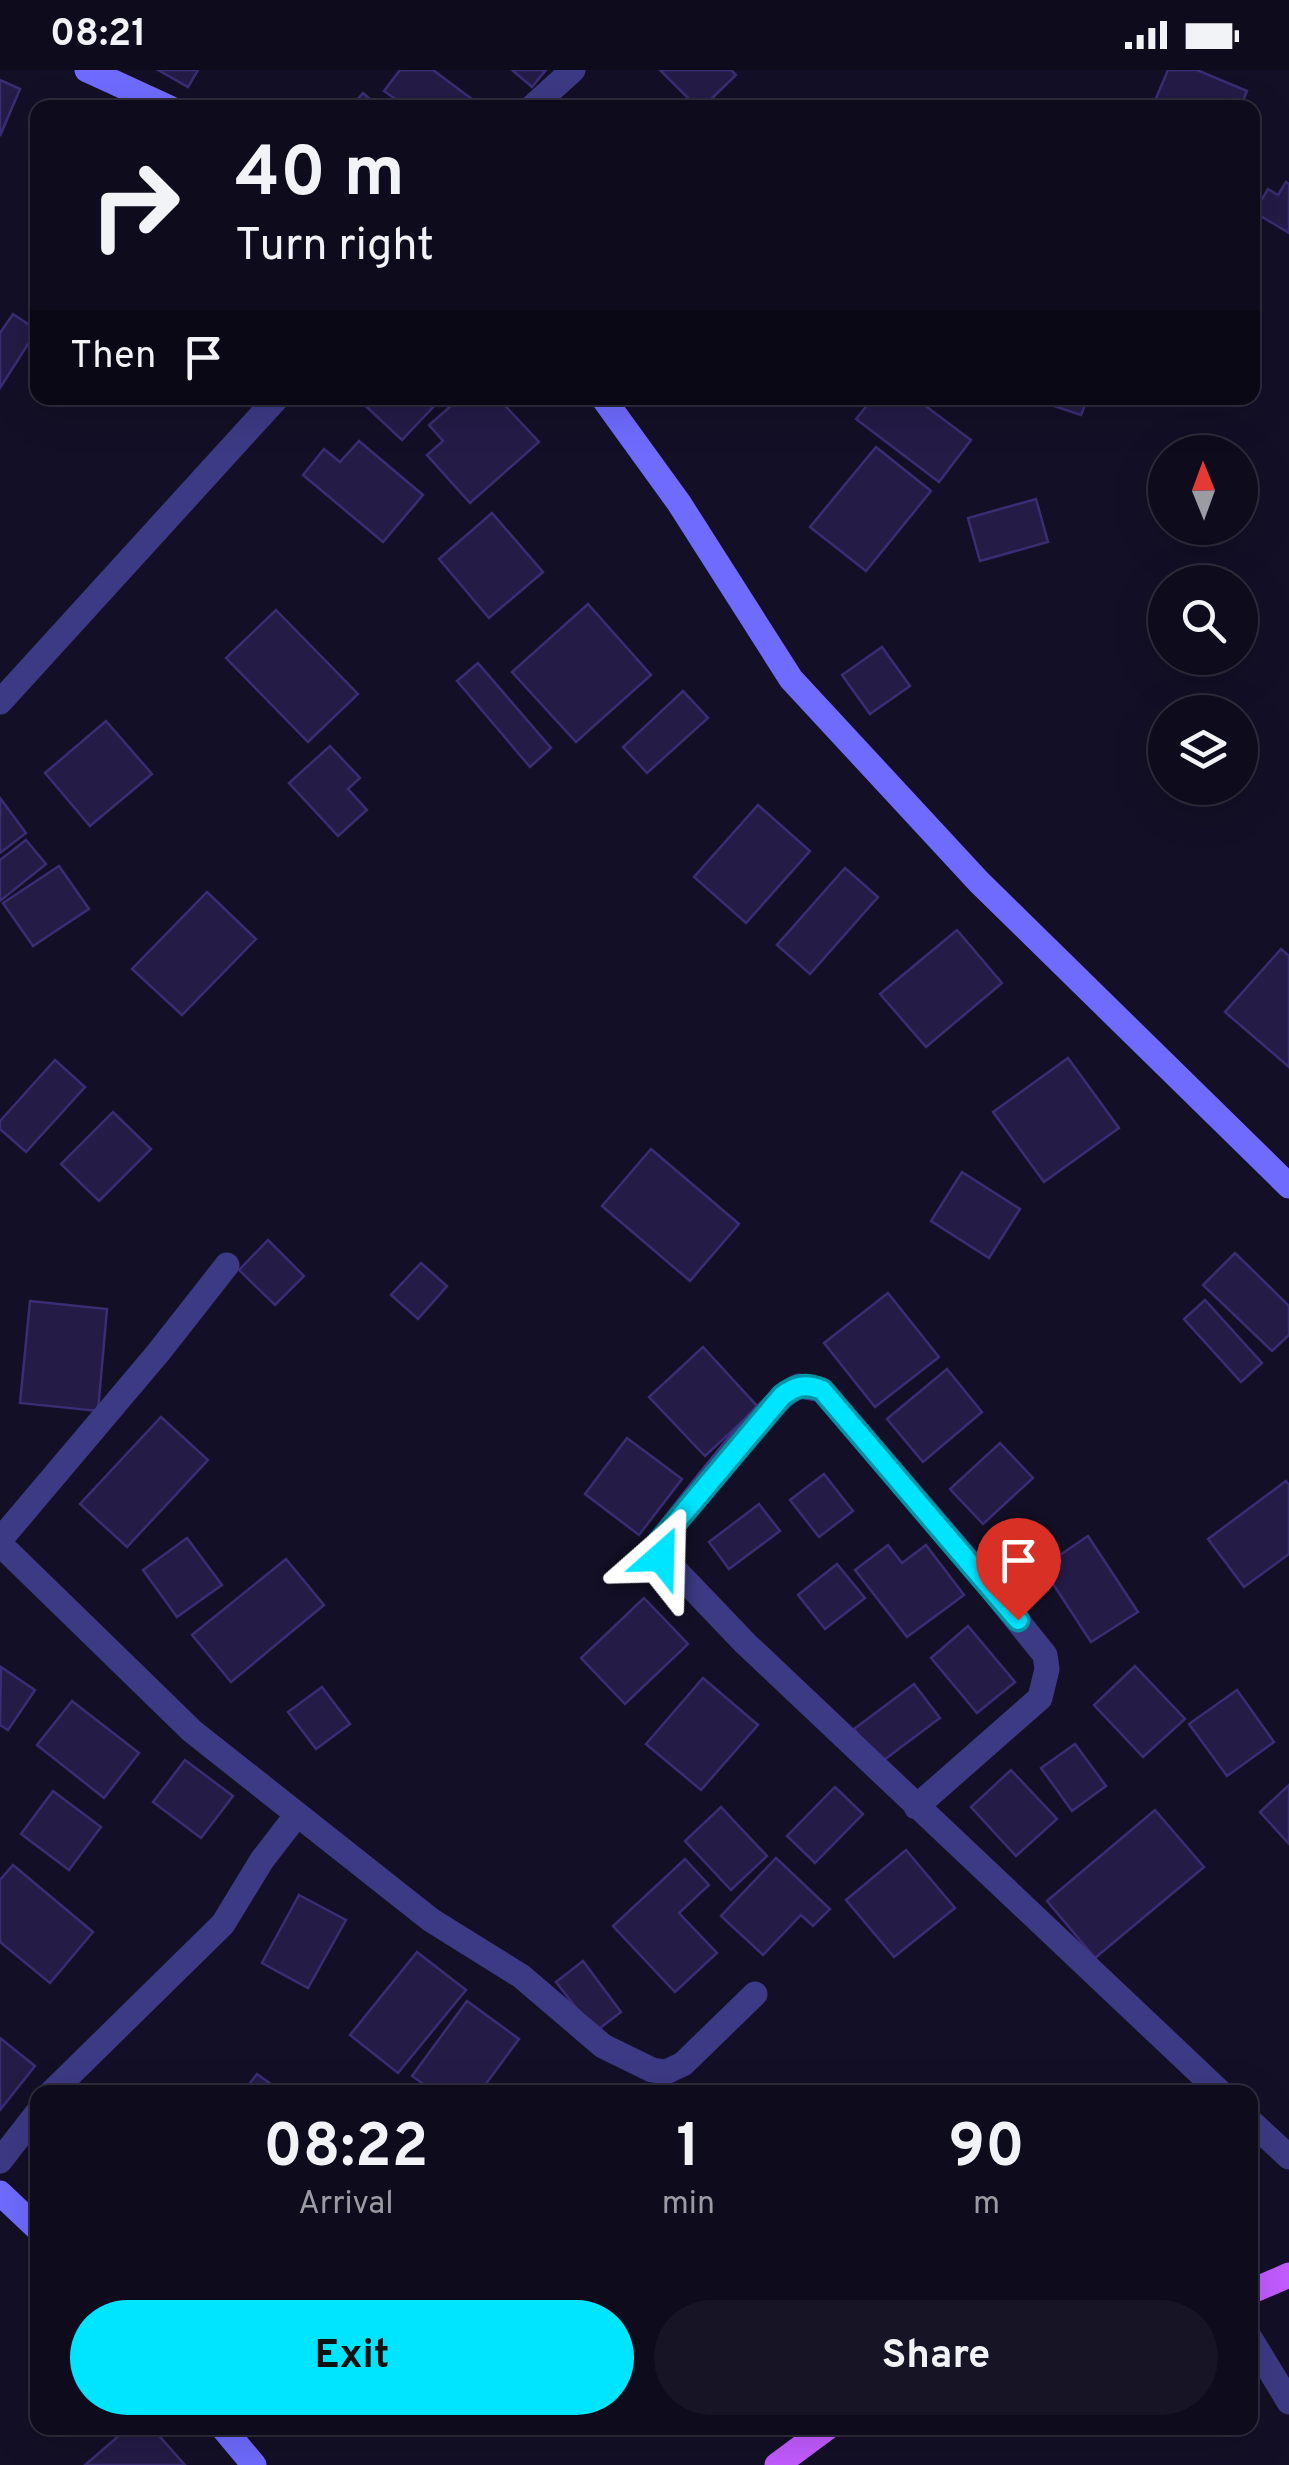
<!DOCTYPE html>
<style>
:root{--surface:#0e0b1c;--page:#171425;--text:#f1f3f6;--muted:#9b9ba3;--line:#2e2b3b;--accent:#00e5ff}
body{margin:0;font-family:Overpass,sans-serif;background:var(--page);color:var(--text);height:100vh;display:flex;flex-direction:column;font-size:38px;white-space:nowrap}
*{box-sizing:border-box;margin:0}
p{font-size:32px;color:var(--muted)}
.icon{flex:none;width:55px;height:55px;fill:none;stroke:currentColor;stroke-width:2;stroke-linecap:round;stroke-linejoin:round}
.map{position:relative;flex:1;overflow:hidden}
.side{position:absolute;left:30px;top:2015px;width:1228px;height:350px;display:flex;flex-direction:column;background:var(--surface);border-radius:20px;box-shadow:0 10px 40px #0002,0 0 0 2px var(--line)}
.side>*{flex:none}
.banner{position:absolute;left:30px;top:30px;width:1230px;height:305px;border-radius:20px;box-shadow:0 10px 40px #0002,0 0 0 2px var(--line);background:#0e0b1c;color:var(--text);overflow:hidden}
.needle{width:65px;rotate:359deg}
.tools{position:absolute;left:1148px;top:365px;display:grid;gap:20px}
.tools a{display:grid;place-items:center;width:110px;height:110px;border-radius:50%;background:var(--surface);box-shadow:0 10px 40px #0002,0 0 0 2px var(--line);font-size:50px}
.pin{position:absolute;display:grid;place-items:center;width:85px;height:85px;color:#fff;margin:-102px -42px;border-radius:50% 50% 50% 0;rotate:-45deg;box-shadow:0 0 10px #0007}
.pin .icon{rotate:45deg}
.me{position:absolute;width:110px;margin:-55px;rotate:25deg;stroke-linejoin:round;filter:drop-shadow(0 0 8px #0008)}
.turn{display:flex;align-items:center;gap:35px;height:210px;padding:0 40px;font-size:45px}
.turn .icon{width:130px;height:130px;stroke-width:2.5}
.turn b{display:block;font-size:70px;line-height:85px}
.then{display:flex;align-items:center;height:95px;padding:0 40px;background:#0003;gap:20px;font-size:38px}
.eta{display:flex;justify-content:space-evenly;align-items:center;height:170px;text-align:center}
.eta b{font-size:60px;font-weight:700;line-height:70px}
.button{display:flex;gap:20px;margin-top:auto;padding:20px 40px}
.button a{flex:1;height:115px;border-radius:60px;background:var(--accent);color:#111;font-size:40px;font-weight:700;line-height:115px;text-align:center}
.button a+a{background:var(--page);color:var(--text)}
.status{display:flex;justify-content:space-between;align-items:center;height:70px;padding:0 50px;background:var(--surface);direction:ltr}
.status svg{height:28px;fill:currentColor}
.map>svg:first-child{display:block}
</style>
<div class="status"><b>08:21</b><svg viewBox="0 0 49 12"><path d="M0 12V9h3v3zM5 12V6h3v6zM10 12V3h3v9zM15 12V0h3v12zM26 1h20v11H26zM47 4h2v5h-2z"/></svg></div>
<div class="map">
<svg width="1289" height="2395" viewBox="0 0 1289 2395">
<rect width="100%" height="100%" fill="#130f26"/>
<!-- building -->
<g fill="#241b47" stroke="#3b2d73" stroke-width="2.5">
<polygon points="158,0 198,0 188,17"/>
<polygon points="400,0 433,0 484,38 408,38 384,21"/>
<polygon points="512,0 546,0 532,17"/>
<polygon points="660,0 731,0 736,5 702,38 698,38"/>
<polygon points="1168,0 1197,0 1247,21 1240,38 1166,38 1154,33"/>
<polygon points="0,10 20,19 0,66"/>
<polygon points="363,23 380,38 350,38"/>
<polygon points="1286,112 1289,114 1289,163 1254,142 1268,119 1278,125"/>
<polygon points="13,244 37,260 0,318 0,263"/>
<polygon points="357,328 432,328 437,333 402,370"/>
<polygon points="460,328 498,328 539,372 470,433 427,385 443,371 429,355"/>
<polygon points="873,328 915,328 971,370 939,412 856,349"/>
<polygon points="1030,328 1088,328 1081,345"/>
<polygon points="359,371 423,425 383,472 303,405 324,379 340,392"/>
<polygon points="876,377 931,421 866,501 810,457"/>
<polygon points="1036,429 1048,472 980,491 968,448"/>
<polygon points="492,443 543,502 489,548 439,489"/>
<polygon points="588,534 651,605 576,672 512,602"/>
<polygon points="276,540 358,624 308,672 226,588"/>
<polygon points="882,577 910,616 870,644 842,605"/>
<polygon points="478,593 551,678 530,697 457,611"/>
<polygon points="683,621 708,648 647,703 623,677"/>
<polygon points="106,651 152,704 90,756 45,703"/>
<polygon points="330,676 360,708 348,719 367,740 338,766 289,713"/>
<polygon points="0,728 26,763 0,783"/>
<polygon points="758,735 810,781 746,853 694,807"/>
<polygon points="26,770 46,794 0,831 0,790"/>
<polygon points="59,796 89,839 33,876 3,833"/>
<polygon points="845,798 878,827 810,904 777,875"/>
<polygon points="207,822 256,869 182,945 132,899"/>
<polygon points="957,860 1002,913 926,977 880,924"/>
<polygon points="1281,879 1289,886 1289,997 1225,942"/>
<polygon points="1068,988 1119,1058 1044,1112 993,1042"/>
<polygon points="55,990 85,1017 26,1082 0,1059 0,1051"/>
<polygon points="113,1042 151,1079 99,1131 61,1094"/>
<polygon points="651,1079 739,1154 690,1211 602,1136"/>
<polygon points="962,1102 1020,1139 989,1188 931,1151"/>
<polygon points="268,1170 304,1206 275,1235 239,1200"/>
<polygon points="1235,1183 1289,1236 1289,1265 1272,1281 1203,1215"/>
<polygon points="421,1193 447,1216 418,1249 391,1225"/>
<polygon points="888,1223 939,1287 875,1337 824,1273"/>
<polygon points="1205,1230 1262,1293 1241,1312 1184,1249"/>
<polygon points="30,1231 107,1239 98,1341 20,1333"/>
<polygon points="703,1277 758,1337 705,1386 649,1327"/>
<polygon points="947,1299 982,1342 923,1392 887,1349"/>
<polygon points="161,1347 208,1390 127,1477 80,1434"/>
<polygon points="627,1368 682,1409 639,1465 585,1424"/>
<polygon points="1000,1373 1033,1408 983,1454 950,1419"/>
<polygon points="824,1404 853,1441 819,1467 790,1430"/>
<polygon points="1286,1411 1289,1415 1289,1484 1244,1517 1208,1469"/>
<polygon points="759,1434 780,1461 729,1499 709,1472"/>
<polygon points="1088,1466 1138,1542 1091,1572 1042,1497"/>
<polygon points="187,1468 222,1515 177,1547 143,1500"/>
<polygon points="888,1475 902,1493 926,1475 964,1525 907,1567 855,1500"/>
<polygon points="286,1489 324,1535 231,1612 192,1565"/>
<polygon points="837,1494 865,1528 825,1559 798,1525"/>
<polygon points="644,1528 688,1574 625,1634 581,1588"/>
<polygon points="968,1556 1015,1612 977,1643 931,1588"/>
<polygon points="1135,1596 1185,1649 1143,1687 1094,1635"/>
<polygon points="1,1597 35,1620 8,1660 0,1655"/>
<polygon points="703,1608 758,1655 701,1720 646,1674"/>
<polygon points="914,1614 940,1648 880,1693 854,1659"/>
<polygon points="322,1617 350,1654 316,1679 288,1642"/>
<polygon points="1237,1620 1274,1672 1227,1706 1189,1654"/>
<polygon points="72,1631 139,1683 104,1728 37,1675"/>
<polygon points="1075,1674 1106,1716 1072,1741 1041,1698"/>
<polygon points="185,1690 233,1726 201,1768 153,1732"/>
<polygon points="1011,1700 1057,1749 1016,1786 971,1737"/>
<polygon points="1289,1715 1289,1774 1260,1742"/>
<polygon points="835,1717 863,1744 815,1793 787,1766"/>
<polygon points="53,1721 101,1757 69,1800 21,1764"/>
<polygon points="721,1737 767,1786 731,1820 685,1771"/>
<polygon points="1155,1740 1204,1797 1095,1888 1047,1831"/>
<polygon points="906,1780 955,1838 894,1887 846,1830"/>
<polygon points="776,1788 830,1839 813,1856 801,1845 763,1885 721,1846"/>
<polygon points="685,1789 709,1815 679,1843 717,1883 675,1922 613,1856"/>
<polygon points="13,1795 93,1862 50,1913 0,1872 0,1810"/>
<polygon points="299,1825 346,1850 308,1918 262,1893"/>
<polygon points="417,1882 466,1920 398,2003 350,1965"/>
<polygon points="583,1891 621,1942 595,1962 556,1912"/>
<polygon points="467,1931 519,1969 480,2022 435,2022 412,2006"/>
<polygon points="0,1968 35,1996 0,2040"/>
<polygon points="257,2004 282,2022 243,2022"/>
<polygon points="128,2358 152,2358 185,2395 85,2395"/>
</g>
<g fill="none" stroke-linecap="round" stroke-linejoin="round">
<!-- street -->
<g stroke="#3d3a85" stroke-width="25">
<polyline points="531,38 573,0"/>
<polyline points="0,632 277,328"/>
<polyline points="0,1470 158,1283 227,1195"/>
<polyline points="0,1474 192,1661 431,1850 521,1906 603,1976 652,2000 666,2002 683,1994 755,1924"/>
<path d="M 916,1737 L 1040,1628 L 1047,1599 L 1045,1585 L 983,1508 L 822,1320 L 799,1316 C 767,1330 687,1438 660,1471 L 658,1482 L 745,1573 L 1220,2022"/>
<polyline points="52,2022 223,1854 262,1790 296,1746"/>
<polyline points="1250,2051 1289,2087"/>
<polyline points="0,2091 38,2042"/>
<polyline points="1250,2268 1289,2332"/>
</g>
<!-- secondary -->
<g stroke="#6f6bff" stroke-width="25">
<polyline points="87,0 170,38"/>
<polyline points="603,328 679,433 791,609 979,812 1289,1116"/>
<polyline points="0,2123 38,2159"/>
<polyline points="223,2358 254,2395"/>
</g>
<!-- primary -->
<g stroke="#c25bff" stroke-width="25">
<polyline points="1250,2222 1289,2205"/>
<polyline points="777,2395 827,2358"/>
</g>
</g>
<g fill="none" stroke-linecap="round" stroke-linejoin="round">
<defs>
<path id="route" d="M 661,1487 L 658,1482 L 660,1471 L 782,1326 C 795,1316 805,1313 822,1320 L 1018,1550"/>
</defs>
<!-- route casing -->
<use href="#route" stroke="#0095a6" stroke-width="25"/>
<!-- route -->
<use href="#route" stroke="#00e5ff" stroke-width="18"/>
</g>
</svg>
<div class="tools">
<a><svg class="needle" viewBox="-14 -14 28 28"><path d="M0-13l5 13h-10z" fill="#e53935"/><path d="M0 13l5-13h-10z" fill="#9b9ba3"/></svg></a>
<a><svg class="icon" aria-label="search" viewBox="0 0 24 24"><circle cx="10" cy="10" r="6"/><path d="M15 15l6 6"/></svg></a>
<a><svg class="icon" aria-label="layers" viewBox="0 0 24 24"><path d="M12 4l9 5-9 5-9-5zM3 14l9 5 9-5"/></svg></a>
</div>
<div class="pin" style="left:1018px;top:1550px;background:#d93025"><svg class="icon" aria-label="arrive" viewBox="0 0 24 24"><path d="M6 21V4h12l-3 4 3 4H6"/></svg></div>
<svg class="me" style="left:661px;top:1487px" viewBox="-20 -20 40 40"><path d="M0-17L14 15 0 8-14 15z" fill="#00e5ff" stroke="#fff" stroke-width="4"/></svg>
<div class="banner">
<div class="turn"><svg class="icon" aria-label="right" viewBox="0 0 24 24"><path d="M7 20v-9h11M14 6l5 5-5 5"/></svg><div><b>40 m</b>Turn right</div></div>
<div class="then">Then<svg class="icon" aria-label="arrive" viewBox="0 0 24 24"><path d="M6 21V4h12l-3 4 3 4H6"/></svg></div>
</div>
<section class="side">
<div class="eta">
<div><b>08:22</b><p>Arrival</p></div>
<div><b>1</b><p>min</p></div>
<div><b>90</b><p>m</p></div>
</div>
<div class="button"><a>Exit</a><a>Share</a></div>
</section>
</div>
